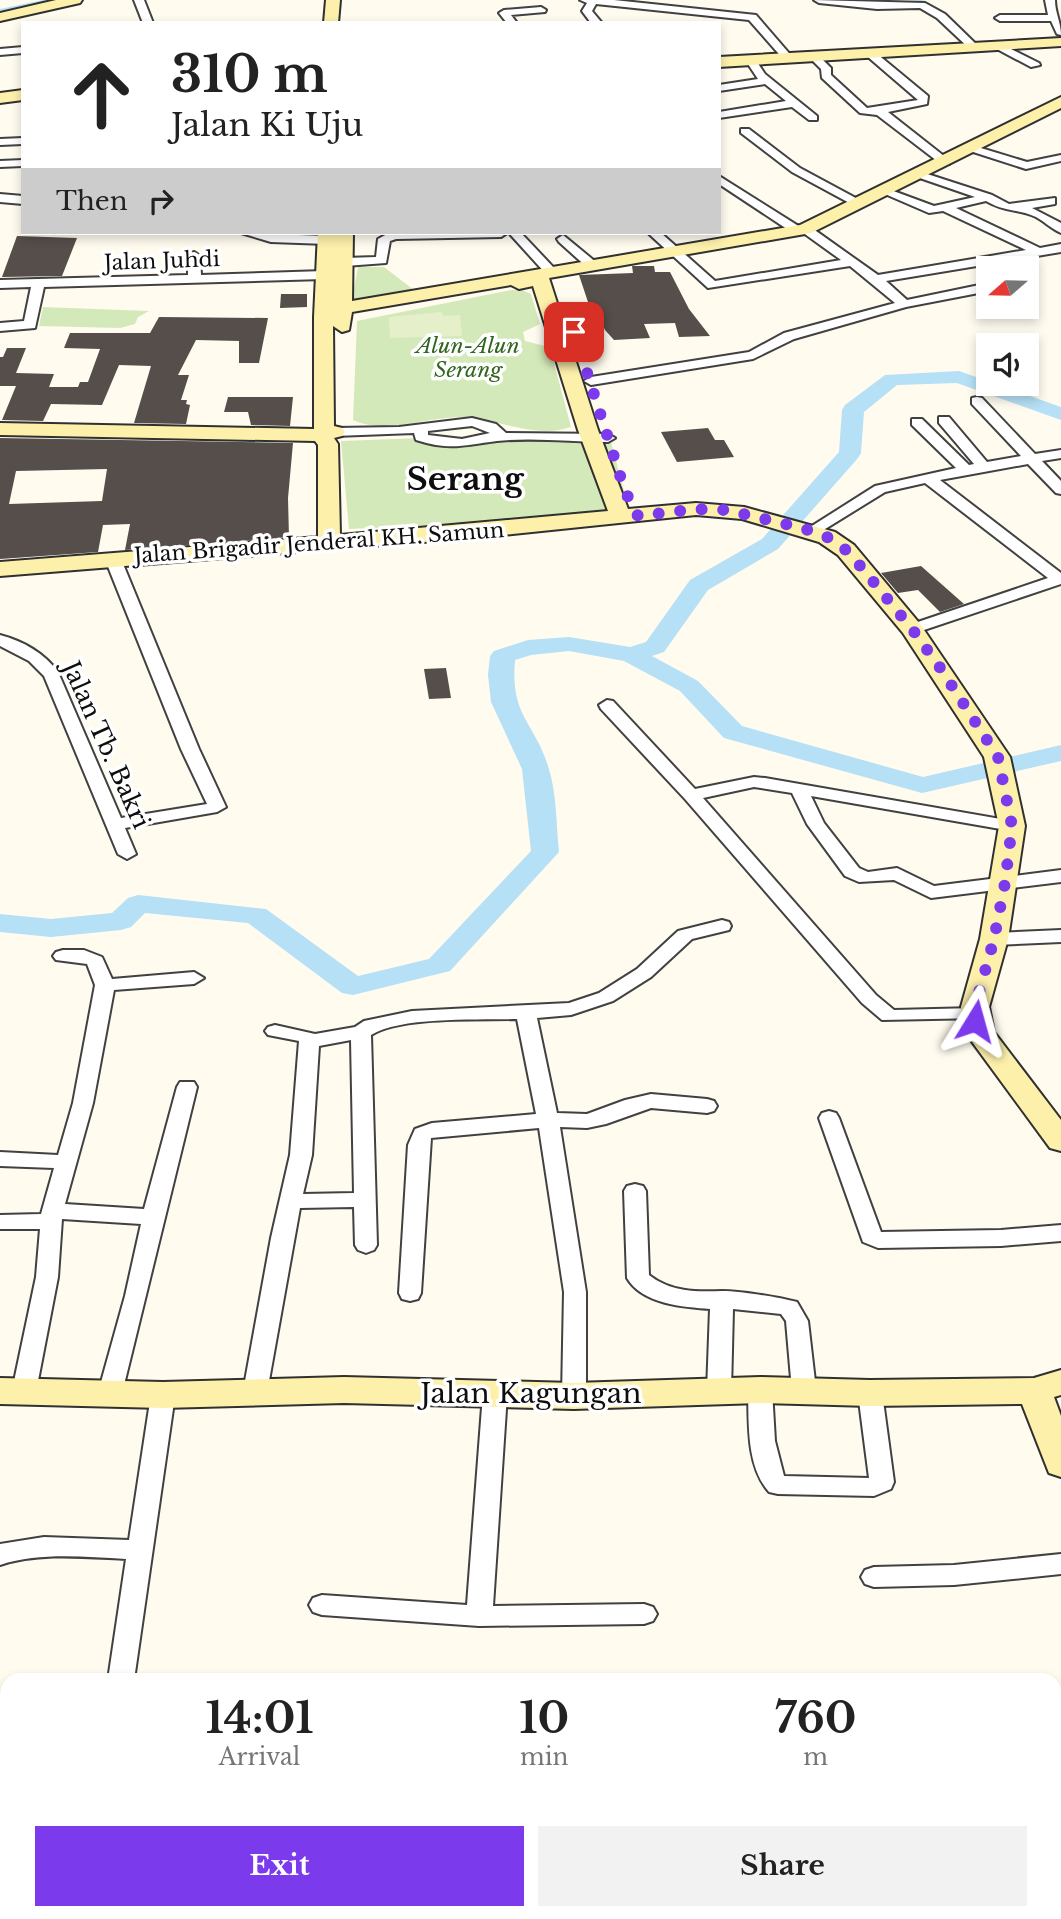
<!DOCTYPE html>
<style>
:root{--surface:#fff;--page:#f2f2f2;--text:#222;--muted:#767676;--accent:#7c3aed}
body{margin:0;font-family:"Libre Baskerville",serif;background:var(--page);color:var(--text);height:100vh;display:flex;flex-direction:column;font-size:26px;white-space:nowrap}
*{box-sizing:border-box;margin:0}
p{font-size:23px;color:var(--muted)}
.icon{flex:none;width:38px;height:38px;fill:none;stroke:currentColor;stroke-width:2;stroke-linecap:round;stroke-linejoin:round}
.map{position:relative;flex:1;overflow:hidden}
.sheet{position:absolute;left:0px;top:1673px;width:1062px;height:247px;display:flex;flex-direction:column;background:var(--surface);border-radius:21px 21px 0 0;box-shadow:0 4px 10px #0003}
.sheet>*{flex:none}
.hud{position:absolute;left:21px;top:21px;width:700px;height:214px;border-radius:0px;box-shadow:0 4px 10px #0003;background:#fff;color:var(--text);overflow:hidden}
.needle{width:46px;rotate:250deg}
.fabs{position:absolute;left:976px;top:256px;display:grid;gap:14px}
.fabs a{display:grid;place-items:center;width:63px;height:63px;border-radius:0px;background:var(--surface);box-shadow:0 4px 10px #0003;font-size:35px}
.pin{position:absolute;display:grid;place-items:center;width:60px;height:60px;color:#fff;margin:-30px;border-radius:14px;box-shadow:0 4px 10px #0006}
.me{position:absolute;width:77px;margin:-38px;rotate:8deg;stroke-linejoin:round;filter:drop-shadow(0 0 5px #0008)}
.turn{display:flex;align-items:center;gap:24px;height:147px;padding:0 35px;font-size:32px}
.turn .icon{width:91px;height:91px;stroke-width:2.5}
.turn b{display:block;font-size:49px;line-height:60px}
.then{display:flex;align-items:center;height:66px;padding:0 35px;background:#0003;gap:14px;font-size:26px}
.eta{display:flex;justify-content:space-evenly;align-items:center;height:119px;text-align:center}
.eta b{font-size:42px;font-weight:700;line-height:49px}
.primary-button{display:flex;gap:14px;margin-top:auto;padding:14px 35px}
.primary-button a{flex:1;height:80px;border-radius:0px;background:var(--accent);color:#fff;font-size:28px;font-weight:700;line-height:80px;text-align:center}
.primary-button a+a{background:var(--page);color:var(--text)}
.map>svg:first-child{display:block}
</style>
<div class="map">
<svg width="1061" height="1919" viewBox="0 0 1061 1919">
<rect width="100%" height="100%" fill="#fffbef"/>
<!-- green -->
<g fill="#d4e9b9">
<polygon points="358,267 384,267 419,294 351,304"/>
<path d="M 511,290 L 522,290 L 531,294 L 540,324 L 523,332 L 525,341 L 545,346 L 551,352 L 571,427 C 534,440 496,417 460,417 C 427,417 385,435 353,420 L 357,321 Z"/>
<polygon points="43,307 149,311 138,317 135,324 120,328 39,326"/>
<polygon points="608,431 631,517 349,529 341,441"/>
</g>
<!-- pitch -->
<polygon fill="#e5f0cb" points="442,312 443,316 460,315 462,336 390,338 389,317"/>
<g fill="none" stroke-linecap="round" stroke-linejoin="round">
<!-- canal -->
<g fill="#b5e0f5" fill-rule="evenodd">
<polygon points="43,0 60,0 0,15 0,9"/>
<polygon points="831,0 882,2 927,0 882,8"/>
</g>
<!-- river -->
<path fill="#b5e0f5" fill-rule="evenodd" d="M 959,371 L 1061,407 L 1061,420 L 957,383 L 897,385 L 864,412 L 861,453 L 858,458 L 778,549 L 708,590 L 664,652 L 652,656 L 698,681 L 742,726 L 923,777 L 1061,745 L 1061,761 L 922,793 L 724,738 L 680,691 L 624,661 L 569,651 L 531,655 L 515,660 C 510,716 534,721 548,766 C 557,793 556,824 559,852 L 450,971 L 353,995 L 342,993 L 248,923 L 145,913 L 131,927 L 121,930 L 51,937 L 0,932 L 0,914 L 51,919 L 112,913 L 128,898 L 138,895 L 266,909 L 358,976 L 429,959 L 531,851 L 522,769 L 491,702 L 488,675 L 490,656 L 494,651 L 528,640 L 569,637 L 630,647 L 646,642 L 690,580 L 762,539 L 839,452 L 842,410 L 845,405 L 885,375 Z"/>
</g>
<!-- building -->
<g fill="#564e4a" fill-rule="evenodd">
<polygon points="17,236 77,238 62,276 2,277"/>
<polygon points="632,266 654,266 655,272 670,272 689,309 710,336 679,337 675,323 644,324 650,338 614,340 605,330 596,311 591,311 579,275 633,273"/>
<polygon points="281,294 307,294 307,307 280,308"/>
<polygon points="159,317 268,318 259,363 239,363 239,341 196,340 178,375 189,375 181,400 187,400 186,404 190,405 186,424 134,423 151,366 119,365 102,405 51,404 43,421 2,420 16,386 0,386 0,357 3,357 7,348 26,348 16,373 54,374 49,387 78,387 80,382 88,382 100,349 64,348 70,333 150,333"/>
<polygon points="228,397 293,397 290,426 251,425 248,412 224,412"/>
<polygon points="708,428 715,440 724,440 734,457 677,462 661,432"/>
<path d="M 0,438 L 293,443 L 288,498 L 289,537 L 125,550 L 130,524 L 103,525 L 98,552 L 0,559 ZM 107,469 L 102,501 L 9,504 L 16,471 Z"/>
<polygon points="921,566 964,604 940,612 918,590 898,593 881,573"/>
<polygon points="446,668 451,698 429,699 424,669"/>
</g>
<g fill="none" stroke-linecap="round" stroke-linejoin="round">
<defs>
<g id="street">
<polygon points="134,0 144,0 153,23 143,23"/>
<polygon points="580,0 614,0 756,15 794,59 785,61 749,20 596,4 592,11 602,23 591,23 582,11 587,3"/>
<polygon points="814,0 925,3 945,14 980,48 971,50 937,18 920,8 877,9 819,3"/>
<path d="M 1045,0 L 1055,0 C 1055,13 1061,22 1061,35 L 1057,34 L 1051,21 L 1000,21 L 995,18 L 1000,15 L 1048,15 Z"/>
<polygon points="541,7 546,10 545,12 511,15 517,23 507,23 499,13 504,10"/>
<polygon points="999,43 1039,63 1040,65 1031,67 995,48 994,46"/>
<polygon points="23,47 23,53 0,55 0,49"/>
<polygon points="868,53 876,53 928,96 927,104 888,112 949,160 949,164 941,164 877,115 860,113 822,78 821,69 810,58 819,56 831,68 831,75 867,108 918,100 868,57"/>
<polygon points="747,59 755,59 765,74 817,116 817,120 809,120 792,107 719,118 719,112 786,101 765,84 719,91 719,85 758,79 746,61"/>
<polygon points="741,129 749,129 800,168 865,203 855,206 792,172 741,133"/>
<polygon points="23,138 23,144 0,145 0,139"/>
<polygon points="971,145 1027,162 1061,155 1061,161 1026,169 967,150 965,148"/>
<polygon points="23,160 23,166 0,167 0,161"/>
<path d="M 918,171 L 992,195 L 1009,204 L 1055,198 L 1055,204 L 1032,208 L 1061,223 L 1061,233 C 1052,229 1045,222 1036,217 C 1016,208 1007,213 986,201 L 956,208 L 1040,248 L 1061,244 L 1061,252 L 886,281 L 907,300 L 989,283 L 989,291 L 906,307 L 794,339 L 753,359 L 591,385 L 584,381 L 591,377 L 749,352 L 784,333 L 895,303 L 850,266 L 708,288 L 648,233 L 661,233 L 715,281 L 841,260 L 802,232 L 793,233 L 719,184 L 719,176 L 800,227 L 809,226 L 878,275 L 1026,250 L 943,211 L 929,213 L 878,191 L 888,189 L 934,206 L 975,197 L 914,176 L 912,174 Z"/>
<polygon points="0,194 23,196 23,204 0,202"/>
<polygon points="241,233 327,236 333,240 327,244 271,242"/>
<polygon points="389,233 507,233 501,237 396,239 390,241 386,263 345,266 339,262 345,258 376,257 378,239"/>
<polygon points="509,233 521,233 555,269 555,275 547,275"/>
<polygon points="563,235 597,263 597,269 589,269 559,242 557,239"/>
<polygon points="194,252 200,256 201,275 324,271 330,275 324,279 44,287 35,328 0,331 0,323 24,321 31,287 0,288 0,280 188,275 188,256"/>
<polygon points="977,397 982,398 1035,454 1061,450 1061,458 1042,461 1061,481 1061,494 1056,493 1028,464 940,480 1061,573 1061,584 918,632 906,632 904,629 906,626 1048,578 925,483 885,492 817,534 807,534 804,531 875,486 956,468 912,425 912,419 922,419 969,465 974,464 939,423 939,417 949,417 987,462 1021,456 972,404 972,398"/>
<path d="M 472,418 L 496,424 L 506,433 L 608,434 L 615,438 L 608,442 C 572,442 533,437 497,441 C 464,445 451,451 416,440 L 414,433 L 335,436 L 328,432 L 335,428 L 399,427 ZM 472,426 L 490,433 L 462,439 L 428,435 L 428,431 Z"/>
<path d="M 113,554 L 121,559 L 199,749 L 226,807 L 217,812 L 125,828 L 136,854 L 127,859 L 118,854 L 44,676 L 29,661 L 0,646 L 0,635 C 23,641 44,653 58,672 L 121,818 L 207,804 L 181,749 L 105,559 Z"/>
<polygon points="607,700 613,701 695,789 754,777 765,778 1018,822 1021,826 1012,831 811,796 824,823 859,868 868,872 897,868 934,886 1061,870 1061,882 931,898 894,880 859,882 845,876 807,824 792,793 754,787 703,798 876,995 894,1010 975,1008 982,1010 985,1014 982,1018 882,1020 862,1003 685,799 601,709 599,705"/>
<path d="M 722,920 L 729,922 L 731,926 L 729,930 L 692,939 L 651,977 L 613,1001 L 571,1015 L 537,1018 L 557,1113 L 587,1114 L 625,1100 L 651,1094 L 707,1099 L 714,1101 L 717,1106 L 714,1111 L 707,1113 L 651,1108 L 606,1124 L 587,1128 L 560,1127 L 586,1292 L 586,1396 L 582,1402 L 574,1405 L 566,1402 L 562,1396 L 564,1292 L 539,1128 L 431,1138 L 421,1293 L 418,1299 L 410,1301 L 402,1299 L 399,1293 L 408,1145 L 415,1129 L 432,1123 L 536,1114 L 517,1019 C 481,1020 401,1016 371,1035 L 377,1245 L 374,1250 L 366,1253 L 358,1250 L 355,1245 L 354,1207 L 300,1208 L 267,1392 L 263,1398 L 255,1401 L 247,1398 L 243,1392 L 271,1238 L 290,1155 L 299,1041 L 268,1035 L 265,1031 L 268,1027 L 275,1025 L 315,1034 L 355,1027 L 364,1021 L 412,1011 L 569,1003 L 599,993 L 637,969 L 678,931 ZM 351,1040 L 354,1193 L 303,1194 L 312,1155 L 319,1046 Z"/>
<polygon points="1061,930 1061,942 994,945 984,939 994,933"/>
<polygon points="63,950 84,950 102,957 112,979 194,972 204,978 194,984 114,990 93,1103 65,1204 144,1209 177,1087 180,1082 194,1082 197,1087 122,1393 118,1399 110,1402 102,1399 98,1393 125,1296 141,1224 62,1219 58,1277 36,1391 32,1397 24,1400 16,1397 12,1391 36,1277 40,1229 0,1229 0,1215 41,1214 54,1168 0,1166 0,1152 58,1155 73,1103 95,985 87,964 56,960 53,956 56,952"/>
<polygon points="829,1111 836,1113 839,1118 881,1232 1001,1230 1061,1225 1061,1241 1001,1246 878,1248 863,1242 819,1118 822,1113"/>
<path d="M 635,1184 L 643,1186 L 646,1191 L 649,1275 C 671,1292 695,1292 722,1291 C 741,1291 777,1297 797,1302 L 808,1321 L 816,1390 L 812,1396 L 804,1399 L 796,1396 L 792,1390 L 786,1321 L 781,1314 L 733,1309 L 731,1391 L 727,1397 L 719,1400 L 711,1397 L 707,1391 L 710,1309 C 683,1307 642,1304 627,1278 L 624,1191 L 627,1186 Z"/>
<path d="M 760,1381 L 768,1384 L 772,1390 L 775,1441 L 784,1476 L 869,1478 L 858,1393 L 862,1387 L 870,1384 L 878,1387 L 882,1393 L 894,1482 L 891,1489 L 874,1496 L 778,1494 L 769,1492 C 746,1466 749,1423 748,1390 L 752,1384 Z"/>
<polygon points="495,1385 503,1388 507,1394 493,1606 644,1604 653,1607 657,1614 653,1621 644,1624 479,1626 322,1615 313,1612 309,1605 313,1598 322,1595 467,1605 483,1394 487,1388"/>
<path d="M 163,1386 L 171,1389 L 175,1395 L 134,1680 L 108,1680 L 126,1559 C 84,1557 40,1552 0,1565 L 0,1544 L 44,1537 L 129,1540 L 151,1395 L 155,1389 Z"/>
<polygon points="1061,1554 1061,1574 954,1585 874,1587 865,1584 861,1577 865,1570 874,1567 954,1565"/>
<polygon points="0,1892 7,1893 7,1913 18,1913 17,1915 0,1918"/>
<polygon points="32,1913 98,1913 101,1919 34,1919"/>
<rect x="431" y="1913" width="28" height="6"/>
<polygon points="774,1913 802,1913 804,1919 776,1919"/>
</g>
<g id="secondary">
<polygon points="56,0 82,0 80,3 0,21 0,13"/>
<polygon points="326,0 340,0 338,23 324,23"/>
<polygon points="1061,38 1061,46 719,67 719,57"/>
<polygon points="23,90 23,100 0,103 0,93"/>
<path d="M 1061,97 L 1061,108 L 811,233 L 549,278 L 598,430 L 628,509 L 696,503 L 744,507 L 835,532 L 854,545 L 920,624 L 1010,757 L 1025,826 L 1008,939 L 989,1007 L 994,1032 L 1061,1120 L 1061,1151 L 1050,1148 L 970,1039 L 962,1021 L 961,1007 L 980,939 L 999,826 L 984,757 L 903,633 L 838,555 L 819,542 L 742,519 L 696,515 L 473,538 L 0,576 L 0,562 L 318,537 L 318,445 L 315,441 L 0,435 L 0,423 L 314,429 L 314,317 L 318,233 L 353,233 L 352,301 L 800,225 ZM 511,285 L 519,289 L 533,286 L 578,430 L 608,511 L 340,535 L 338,444 L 334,438 L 342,436 L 345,432 L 342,428 L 334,426 L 333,326 L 342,332 L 349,330 L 352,312 Z"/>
<polygon points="1061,1370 1061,1395 1054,1397 1061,1416 1061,1477 1049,1473 1022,1404 870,1406 760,1403 574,1409 344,1403 163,1408 0,1404 0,1378 163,1382 344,1377 574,1383 760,1377 870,1380 1034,1378"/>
</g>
</defs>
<!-- street casing -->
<use href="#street" stroke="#414141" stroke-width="4"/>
<!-- secondary casing -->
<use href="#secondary" stroke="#303030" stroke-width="4"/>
<!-- street -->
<use href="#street" fill="#fff" fill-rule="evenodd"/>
<!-- secondary -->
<use href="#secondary" fill="#fdf0ab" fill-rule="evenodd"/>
</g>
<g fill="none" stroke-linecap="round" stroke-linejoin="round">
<!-- route -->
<polyline stroke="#7c3aed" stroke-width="12" stroke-dasharray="0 21.6" points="574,332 625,491 638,516 696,509 727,510 802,528 827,537 846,550 857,562 912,629 941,669 998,757 1012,826 1005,883 994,939 975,1007 975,1021"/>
</g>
<g text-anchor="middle" stroke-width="7" stroke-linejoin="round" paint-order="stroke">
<!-- far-street labels -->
<g font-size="21" fill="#0e0e0e" stroke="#fff">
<text transform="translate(162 261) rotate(-2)" y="7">Jalan Juhdi</text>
<text transform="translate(319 543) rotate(-4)" y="7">Jalan Brigadir Jenderal KH. Samun</text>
</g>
<!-- far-park labels -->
<g font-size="21" font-style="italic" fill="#31651f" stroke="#fff">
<text x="468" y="353">Alun-Alun<tspan x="468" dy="24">Serang</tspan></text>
</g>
<!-- street labels -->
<g font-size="24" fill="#0e0e0e" stroke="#fff">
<text transform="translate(106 745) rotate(66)" y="8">Jalan Tb. Bakri</text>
</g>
<!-- near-street labels -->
<g font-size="28" fill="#0e0e0e" stroke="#fff">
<text x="531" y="1403">Jalan Kagungan</text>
</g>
<!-- far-town labels -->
<g font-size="32" font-weight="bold" fill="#0e0e0e" stroke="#fff">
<text x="465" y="490">Serang</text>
</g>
</g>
</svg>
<div class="fabs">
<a><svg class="needle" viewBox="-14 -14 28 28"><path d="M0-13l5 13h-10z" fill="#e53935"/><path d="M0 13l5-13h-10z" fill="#767676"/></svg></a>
<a><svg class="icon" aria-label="sound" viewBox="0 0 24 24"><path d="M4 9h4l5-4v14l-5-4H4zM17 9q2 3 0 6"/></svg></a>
</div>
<div class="pin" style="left:574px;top:332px;background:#d93025"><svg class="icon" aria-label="arrive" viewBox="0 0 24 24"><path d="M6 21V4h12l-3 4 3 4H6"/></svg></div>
<svg class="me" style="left:975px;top:1021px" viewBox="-20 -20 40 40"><path d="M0-17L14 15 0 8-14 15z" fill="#7c3aed" stroke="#fff" stroke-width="4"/></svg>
<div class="hud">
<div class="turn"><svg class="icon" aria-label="ahead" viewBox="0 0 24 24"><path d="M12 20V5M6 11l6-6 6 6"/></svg><div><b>310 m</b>Jalan Ki Uju</div></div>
<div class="then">Then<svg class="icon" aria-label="right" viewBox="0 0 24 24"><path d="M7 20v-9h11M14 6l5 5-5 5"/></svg></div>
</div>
<section class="sheet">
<div class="eta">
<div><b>14:01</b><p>Arrival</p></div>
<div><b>10</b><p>min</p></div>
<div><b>760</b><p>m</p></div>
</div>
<div class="primary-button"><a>Exit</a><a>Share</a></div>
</section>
</div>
